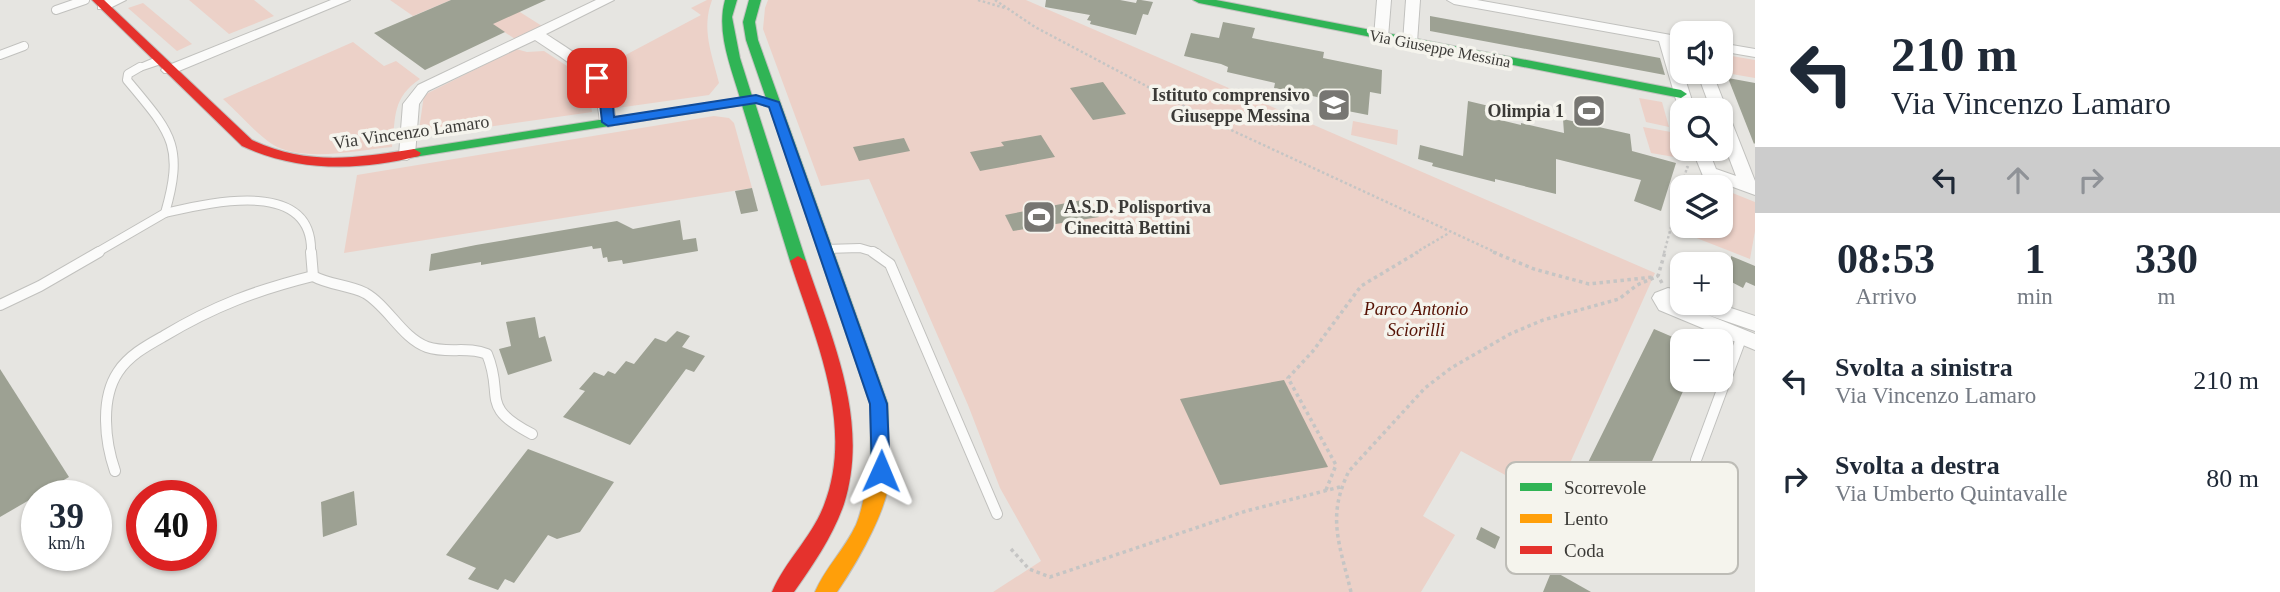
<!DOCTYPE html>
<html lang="it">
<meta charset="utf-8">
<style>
:root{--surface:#fff;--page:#f2f2f3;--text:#1f2937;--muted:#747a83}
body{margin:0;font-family:Georgia,serif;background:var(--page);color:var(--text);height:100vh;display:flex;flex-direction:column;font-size:26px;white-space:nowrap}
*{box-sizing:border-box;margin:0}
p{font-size:23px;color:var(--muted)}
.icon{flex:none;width:38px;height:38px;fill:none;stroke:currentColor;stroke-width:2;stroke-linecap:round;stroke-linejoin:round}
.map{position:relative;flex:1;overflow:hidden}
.drawer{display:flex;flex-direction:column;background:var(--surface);width:525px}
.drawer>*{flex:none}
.hud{background:#fff;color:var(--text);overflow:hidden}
.fabs{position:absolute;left:1670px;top:21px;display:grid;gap:14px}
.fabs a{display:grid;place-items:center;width:63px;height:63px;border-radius:14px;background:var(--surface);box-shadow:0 2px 5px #0004;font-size:35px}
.speed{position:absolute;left:21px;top:480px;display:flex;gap:14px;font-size:35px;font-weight:700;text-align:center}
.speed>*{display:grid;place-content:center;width:91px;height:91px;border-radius:50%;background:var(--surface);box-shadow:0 2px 5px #0004;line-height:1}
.speed small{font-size:18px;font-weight:400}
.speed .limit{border:10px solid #d22;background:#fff;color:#111}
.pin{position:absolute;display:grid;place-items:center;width:60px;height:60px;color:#fff;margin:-30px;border-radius:14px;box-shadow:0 4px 10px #0006}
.me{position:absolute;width:77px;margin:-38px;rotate:1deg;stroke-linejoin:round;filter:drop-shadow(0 0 5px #0008)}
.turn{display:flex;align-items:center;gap:24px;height:147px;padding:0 21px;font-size:32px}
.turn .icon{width:91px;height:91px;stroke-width:2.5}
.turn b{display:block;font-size:49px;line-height:60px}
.lanes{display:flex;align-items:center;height:66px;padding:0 21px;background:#0003;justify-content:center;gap:35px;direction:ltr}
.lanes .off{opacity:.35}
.eta{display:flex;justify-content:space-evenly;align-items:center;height:119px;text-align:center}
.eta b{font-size:42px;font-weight:600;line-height:49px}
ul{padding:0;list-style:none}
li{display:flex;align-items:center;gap:21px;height:98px;padding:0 21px}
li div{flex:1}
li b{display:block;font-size:26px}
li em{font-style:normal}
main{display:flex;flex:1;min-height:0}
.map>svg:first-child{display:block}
</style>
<main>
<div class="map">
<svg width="1755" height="592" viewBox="0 0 1755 592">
<rect width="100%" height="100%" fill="#e6e5e1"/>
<!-- green -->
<g fill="#ecd1c8">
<polygon points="189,0 254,0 274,16 229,34"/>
<polygon points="390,0 451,0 413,16"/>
<polygon points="456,0 501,0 542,26 515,39"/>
<path d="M 707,0 L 712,0 C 701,29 712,54 719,83 L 709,95 L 617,108 C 616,89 619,79 601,68 L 701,15 L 691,8 Z"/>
<polygon points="768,0 1026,0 1655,273 1553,501 1461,451 1423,516 1455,535 1421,592 993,592 1041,561 1000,488 968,405 869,179 821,186 763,29 765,8"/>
<polygon points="143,3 192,44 177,51 128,8"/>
<path d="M 353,42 L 384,66 L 396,61 L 420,79 C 392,98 396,116 392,147 C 360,150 301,163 272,144 C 254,132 239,113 223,99 Z"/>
<polygon points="516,49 527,52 544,51 584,77 588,83 592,112 418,137 424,95"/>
<polygon points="1720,54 1755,60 1755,78 1726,73"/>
<polygon points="1639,98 1662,102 1669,127 1646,122"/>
<polygon points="714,116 729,118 734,123 752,188 344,253 357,175"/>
<polygon points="1353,121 1398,130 1397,145 1351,135"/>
<polygon points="1643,127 1671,132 1680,158 1651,153"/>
<polygon points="1682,187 1682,226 1720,226 1720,188 1755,202 1755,231 1750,259 1671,228"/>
</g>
<!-- building -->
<g fill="#9da193">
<polygon points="451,0 546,0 493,24 505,32 425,70 374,33"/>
<polygon points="1046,0 1120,0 1136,3 1137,0 1141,0 1153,2 1148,15 1143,14 1136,35 1090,24 1091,21 1087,20 1090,15 1045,7"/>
<polygon points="1430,16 1660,58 1665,75 1430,31"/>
<polygon points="1223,22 1255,28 1252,38 1324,52 1323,58 1382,70 1381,94 1370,92 1368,115 1322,106 1323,100 1317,97 1274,88 1275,83 1227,72 1228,67 1221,64 1184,56 1191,33 1219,38"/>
<polygon points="1728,78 1755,83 1755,143 1754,144"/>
<polygon points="1103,82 1113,96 1126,114 1093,120 1070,88"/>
<polygon points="1468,101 1489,106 1488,117 1521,125 1521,123 1564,133 1563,119 1630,134 1632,151 1676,163 1661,211 1634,201 1641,180 1556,159 1556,194 1495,179 1495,182 1432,166 1433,163 1418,159 1420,145 1463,156"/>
<polygon points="1041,135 1055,157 980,171 970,152 1004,146 1001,142"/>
<polygon points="904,138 910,151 859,161 853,147"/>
<polygon points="752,188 758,211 741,214 735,191"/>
<polygon points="1087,199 1099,217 1013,231 1005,215"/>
<polygon points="680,220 683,240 696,238 698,251 623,264 622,260 608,262 607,257 603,258 601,248 593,249 592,246 481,265 481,262 429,271 431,254 476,245 617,221 633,229"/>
<polygon points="1720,255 1731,260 1731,256 1755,266 1755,286 1746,282 1743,288 1720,276"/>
<polygon points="535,317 539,338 545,336 552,361 508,375 499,349 511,346 506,322"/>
<polygon points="1654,329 1682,341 1682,380 1688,380 1617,540 1564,511"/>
<polygon points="677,331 690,336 682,347 705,356 694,372 686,369 630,445 563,417 585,391 579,389 594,372 604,376 608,371 615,374 626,361 634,364 655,338 666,342"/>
<polygon points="0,369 69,477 0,517"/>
<polygon points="1284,380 1328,467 1220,485 1180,399"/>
<polygon points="528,449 614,482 580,532 557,539 548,535 514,583 505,579 498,590 468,579 476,568 446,555"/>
<polygon points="354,491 357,525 323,537 321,502"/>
<polygon points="1481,527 1500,537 1495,549 1476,539"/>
<polygon points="1552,570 1591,592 1543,592"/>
</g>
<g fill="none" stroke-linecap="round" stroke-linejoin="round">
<defs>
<g id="lane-far1">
<polyline points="56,10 85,0"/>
<polyline points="0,55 24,46"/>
<path d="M 165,213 C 209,203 314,177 311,253"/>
<polyline points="825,249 860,248 877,253"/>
<path d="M 96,253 L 165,213 C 185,144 170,132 127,80 L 128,74 L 140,67"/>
</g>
<g id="lane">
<path d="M 311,252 L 313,276 C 329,285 349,285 365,293 C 388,306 402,338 427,347 C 447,354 468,346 487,354 C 505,397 478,406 532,434"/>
<polyline points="873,252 890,264 997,514"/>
<polyline points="0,305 40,286 99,252"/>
<path d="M 115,471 C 105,442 100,399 118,372 C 129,355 148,345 164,336 C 214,306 257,290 313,276"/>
<polyline points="1701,511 1696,489 1696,460 1742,336"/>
</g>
<g id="street">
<polygon points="106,0 126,0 108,9 98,9 98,3"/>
<polygon points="331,0 350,0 174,73 164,73 161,70 164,67"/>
<path d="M 596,0 L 614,0 L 546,34 C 585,60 611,72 616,122 L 614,125 L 608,127 L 600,122 C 596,74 572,65 535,40 L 428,91 L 419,104 L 415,155 L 407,160 L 401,159 L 399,155 L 403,104 L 418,85 Z"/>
<polygon points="1377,0 1391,0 1388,37 1381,41 1374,37"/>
<polygon points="1406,0 1420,0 1417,42 1410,46 1403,42"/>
<polygon points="1447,0 1477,0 1682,37 1682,45 1674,44 1695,110 1682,110 1682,113 1679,110 1659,41 1454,4"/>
<polygon points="1720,43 1755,49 1755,57 1720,51"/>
<polygon points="159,56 164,57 166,60 164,63 140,71 133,67"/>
<polygon points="1697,72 1712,72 1755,181 1755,195 1703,176 1692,149 1708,149 1716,169 1736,176 1720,134 1720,110 1711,110"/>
<polygon points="1668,288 1682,291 1682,303 1716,303 1755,316 1755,331 1708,315 1755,334 1755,350 1659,310 1652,298 1655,293"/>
</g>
<g id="fast">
<path d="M 725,0 L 737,0 L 732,17 L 740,58 L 752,96 L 766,98 L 746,40 L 743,22 L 749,0 L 761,0 L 755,22 L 758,40 L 888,404 L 889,471 L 887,477 L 880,479 L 873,477 L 871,471 L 870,404 L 769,106 L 755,103 L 806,261 L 798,266 L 790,261 L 742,105 L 414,157 L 407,153 L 414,149 L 740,98 C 731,67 716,32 725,0 Z"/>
<polygon points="1193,0 1216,0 1681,90 1687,94 1681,98 1199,3"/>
</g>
<path id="slow" d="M 880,463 L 887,465 C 900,492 853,569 837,592 L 815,592 C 825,568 845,549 856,525 C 864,506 865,484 873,465 Z"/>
<g id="jam">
<path d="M 92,0 L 104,0 L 252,140 C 307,166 356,158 414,149 L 421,153 L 419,156 C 360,171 298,172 242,146 Z"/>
<path d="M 798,256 L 806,261 C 832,339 870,421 844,504 C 833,536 813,565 794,592 L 772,592 C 785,561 812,537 824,505 C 855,425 815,338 790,261 Z"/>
</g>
</defs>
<!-- lane-far1 casing -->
<use href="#lane-far1" stroke="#c1c1be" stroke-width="10"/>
<!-- lane casing -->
<use href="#lane" stroke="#c1c1be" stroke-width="12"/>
<!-- street casing -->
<use href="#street" stroke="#c1c1be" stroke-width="2"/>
<!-- fast casing -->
<use href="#fast" stroke="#c1c1be" stroke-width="2"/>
<!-- slow casing -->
<use href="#slow" stroke="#c1c1be" stroke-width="2"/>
<!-- jam casing -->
<use href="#jam" stroke="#c1c1be" stroke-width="2"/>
<!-- path-far1 -->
<g stroke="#c5c5c4" stroke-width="2.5" stroke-dasharray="2.5 2.5" stroke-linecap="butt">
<polyline points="978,0 1005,8"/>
<polyline points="995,0 1035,27 1218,124 1497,253"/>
<polyline points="1682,187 1687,167 1690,168"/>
<polyline points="1415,253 1449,233"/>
<polyline points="1664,253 1682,187"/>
</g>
<!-- path -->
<g stroke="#c5c5c4" stroke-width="3.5" stroke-dasharray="3.5 3.5" stroke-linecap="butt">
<polyline points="1493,252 1534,269 1589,284 1653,277"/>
<polyline points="1662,283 1658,276 1665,252"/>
<polyline points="1326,490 1336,465 1288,378 1313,351 1361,286 1418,252"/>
<polyline points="1011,549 1029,569 1050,577 1246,511 1340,487"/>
<path d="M 1351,592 C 1340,545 1326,517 1349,471 L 1425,388 L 1451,368 L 1510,334 L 1543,320 L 1619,299 L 1637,285 L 1658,276"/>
</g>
<!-- lane-far1 -->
<use href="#lane-far1" stroke="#fbfbfa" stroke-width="8"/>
<!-- lane -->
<use href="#lane" stroke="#fbfbfa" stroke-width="10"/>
<!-- street -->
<use href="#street" fill="#fbfbfa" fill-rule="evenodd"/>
<!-- fast -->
<use href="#fast" fill="#30b455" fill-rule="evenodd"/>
<!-- slow -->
<use href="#slow" fill="#ff9f0a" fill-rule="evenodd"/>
<!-- jam -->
<use href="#jam" fill="#e5322d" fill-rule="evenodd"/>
</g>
<!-- route -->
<polygon fill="#1a73e8" stroke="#114b97" stroke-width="2" points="597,74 602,75 612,94 614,117 756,95 779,102 887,404 890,471 888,477 881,479 874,477 872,471 870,404 769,107 756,103 608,126 602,122 599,94 591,78"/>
<!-- icons -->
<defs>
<symbol id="school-square" viewBox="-11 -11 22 22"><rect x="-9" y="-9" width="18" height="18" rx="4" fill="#777672" stroke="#f5f4ed"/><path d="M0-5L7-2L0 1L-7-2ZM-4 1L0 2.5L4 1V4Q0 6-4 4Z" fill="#fff"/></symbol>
<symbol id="stadium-square" viewBox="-11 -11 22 22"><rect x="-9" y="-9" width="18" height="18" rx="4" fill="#777672" stroke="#f5f4ed"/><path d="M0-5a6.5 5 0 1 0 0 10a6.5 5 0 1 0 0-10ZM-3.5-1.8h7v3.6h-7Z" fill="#fff"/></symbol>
</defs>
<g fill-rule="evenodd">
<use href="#school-square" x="1315" y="86" width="38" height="38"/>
<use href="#stadium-square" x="1570" y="92" width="38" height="38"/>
<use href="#stadium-square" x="1020" y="198" width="38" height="38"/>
</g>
<g text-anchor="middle" stroke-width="7" stroke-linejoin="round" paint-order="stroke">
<!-- far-street labels -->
<g font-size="16" fill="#3b3a37" stroke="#f5f4ed">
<text transform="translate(1440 48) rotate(11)" y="6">Via Giuseppe Messina</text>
</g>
<!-- poi labels -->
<g font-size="18" font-weight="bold" fill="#3b3a37" stroke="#f5f4ed" text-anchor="end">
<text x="1310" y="101">Istituto comprensivo<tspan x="1310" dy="21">Giuseppe Messina</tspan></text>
<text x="1564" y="117">Olimpia 1</text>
<text x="1064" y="213" text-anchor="start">A.S.D. Polisportiva<tspan x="1064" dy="21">Cinecittà Bettini</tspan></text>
</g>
<!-- street labels -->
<g font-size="18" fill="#3b3a37" stroke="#f5f4ed">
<text transform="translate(411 132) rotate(-8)" y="6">Via Vincenzo Lamaro</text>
</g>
<!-- park labels -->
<g font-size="18" font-style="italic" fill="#561305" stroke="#f5f4ed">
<text x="1416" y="315">Parco Antonio<tspan x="1416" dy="21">Sciorilli</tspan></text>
</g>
</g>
<!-- legend -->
<rect x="1506" y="462" width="232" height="112" rx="10" fill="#f5f4ed" stroke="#bdbcb6" stroke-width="2"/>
<rect x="1520" y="483" width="32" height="8" fill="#30b455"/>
<rect x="1520" y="514" width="32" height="9" fill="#ff9f0a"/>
<rect x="1520" y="546" width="32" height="8" fill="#e5322d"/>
<g font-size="19" fill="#3b3a37">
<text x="1564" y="494">Scorrevole</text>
<text x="1564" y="525">Lento</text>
<text x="1564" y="557">Coda</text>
</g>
</svg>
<div class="fabs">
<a><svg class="icon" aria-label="sound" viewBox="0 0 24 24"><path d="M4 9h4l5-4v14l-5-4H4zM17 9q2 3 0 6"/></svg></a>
<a><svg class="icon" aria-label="search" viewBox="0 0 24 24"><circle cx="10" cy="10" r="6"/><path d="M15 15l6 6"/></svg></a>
<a><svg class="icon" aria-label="layers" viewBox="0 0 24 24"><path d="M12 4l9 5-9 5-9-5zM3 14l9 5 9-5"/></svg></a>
<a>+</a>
<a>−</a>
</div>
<div class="speed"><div>39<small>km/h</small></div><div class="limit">40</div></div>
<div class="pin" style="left:597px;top:78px;background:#d93025"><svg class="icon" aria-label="arrive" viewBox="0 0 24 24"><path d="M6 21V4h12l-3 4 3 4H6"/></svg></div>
<svg class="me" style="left:881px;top:471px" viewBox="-20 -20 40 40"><path d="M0-17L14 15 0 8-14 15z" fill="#1a73e8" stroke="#fff" stroke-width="4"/></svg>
</div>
<section class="drawer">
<div class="hud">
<div class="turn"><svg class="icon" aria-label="left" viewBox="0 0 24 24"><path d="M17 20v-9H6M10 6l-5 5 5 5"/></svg><div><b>210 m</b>Via Vincenzo Lamaro</div></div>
<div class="lanes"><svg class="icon" aria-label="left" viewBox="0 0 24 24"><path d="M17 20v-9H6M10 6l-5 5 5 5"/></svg><svg class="icon off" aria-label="ahead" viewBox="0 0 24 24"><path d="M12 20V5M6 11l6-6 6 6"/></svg><svg class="icon off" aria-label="right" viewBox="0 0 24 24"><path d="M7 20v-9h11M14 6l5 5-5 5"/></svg></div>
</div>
<div class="eta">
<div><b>08:53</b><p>Arrivo</p></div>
<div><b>1</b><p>min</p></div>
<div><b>330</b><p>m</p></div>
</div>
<ul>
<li><svg class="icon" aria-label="left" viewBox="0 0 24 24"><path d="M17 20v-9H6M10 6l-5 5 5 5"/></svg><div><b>Svolta a sinistra</b><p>Via Vincenzo Lamaro</p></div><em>210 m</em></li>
<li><svg class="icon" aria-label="right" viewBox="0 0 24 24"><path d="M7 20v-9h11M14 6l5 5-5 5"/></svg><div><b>Svolta a destra</b><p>Via Umberto Quintavalle</p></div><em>80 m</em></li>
</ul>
</section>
</main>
